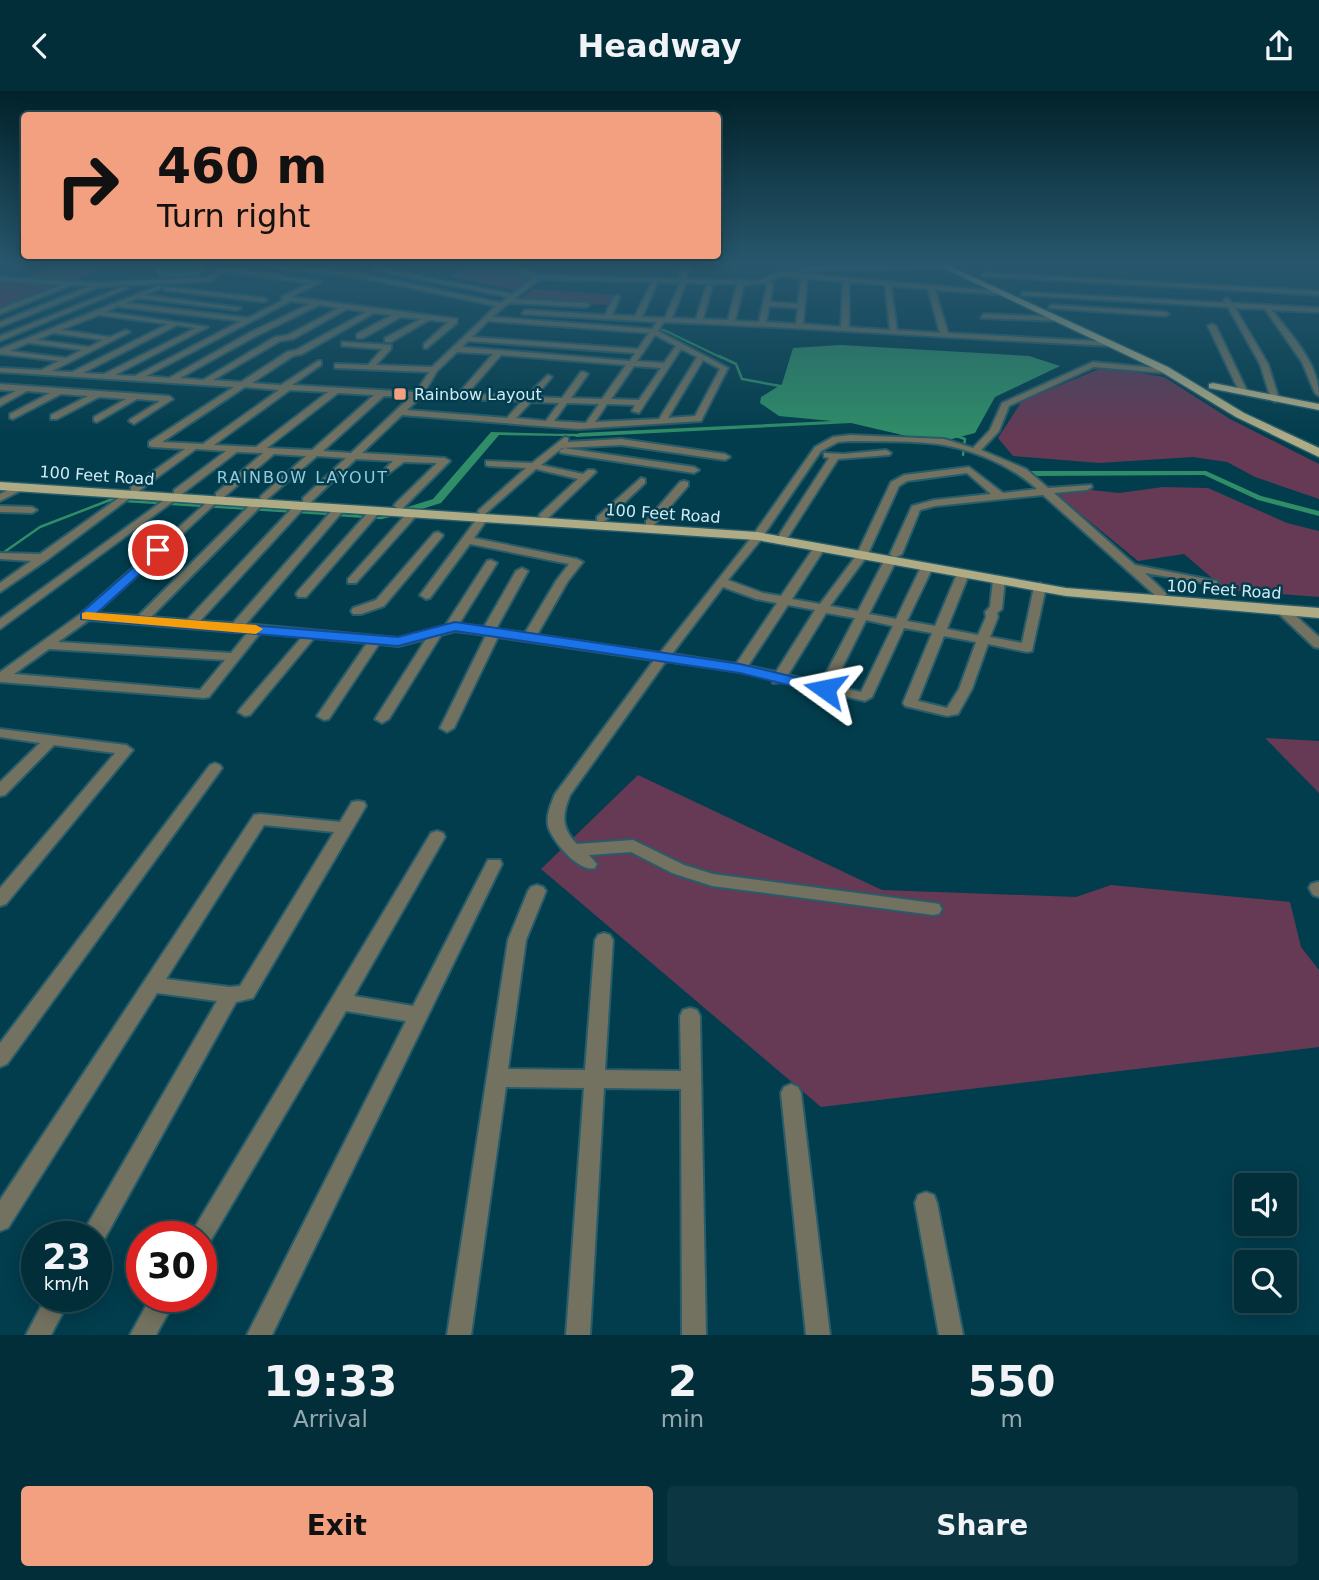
<!DOCTYPE html>
<style>
:root{--surface:#022e3a;--page:#0c3642;--text:#f1f3f6;--muted:#96a8af;--line:#234a54;--accent:#f2a07f}
body{margin:0;font-family:"DejaVu Sans",sans-serif;background:var(--page);color:var(--text);height:100vh;display:flex;flex-direction:column;font-size:26px;white-space:nowrap}
*{box-sizing:border-box;margin:0}
p{font-size:23px;color:var(--muted)}
.icon{flex:none;width:38px;height:38px;fill:none;stroke:currentColor;stroke-width:2;stroke-linecap:round;stroke-linejoin:round}
.map{position:relative;height:1244px;overflow:hidden}
.details{display:flex;flex-direction:column;background:var(--surface);flex:1}
.details>*{flex:none}
.guide{position:absolute;left:21px;top:21px;width:700px;height:147px;border-radius:7px;box-shadow:0 4px 18px #0003,0 0 0 2px var(--line);background:#f2a07f;color:#111;overflow:hidden}
.fabs{position:absolute;left:1234px;top:1082px;display:grid;gap:14px}
.fabs a{display:grid;place-items:center;width:63px;height:63px;border-radius:7px;background:var(--surface);box-shadow:0 4px 18px #0003,0 0 0 2px var(--line);font-size:35px}
.speed{position:absolute;left:21px;top:1130px;display:flex;gap:14px;font-size:35px;font-weight:700;text-align:center}
.speed>*{display:grid;place-content:center;width:91px;height:91px;border-radius:50%;background:var(--surface);box-shadow:0 4px 18px #0003,0 0 0 2px var(--line);line-height:1}
.speed small{font-size:18px;font-weight:400}
.speed .limit{border:10px solid #d22;background:#fff;color:#111}
.pin{position:absolute;display:grid;place-items:center;width:60px;height:60px;color:#fff;margin:-30px;border:4px solid #fff;border-radius:50%;box-shadow:0 2px 7px #0007}
.me{position:absolute;width:77px;margin:-38px;rotate:282deg;stroke-linejoin:round;filter:drop-shadow(0 0 5px #0008)}
.turn{display:flex;align-items:center;gap:24px;height:147px;padding:0 21px;font-size:32px}
.turn .icon{width:91px;height:91px;stroke-width:2.5}
.turn b{display:block;font-size:49px;line-height:60px}
.eta{display:flex;justify-content:space-evenly;align-items:center;height:119px;text-align:center}
.eta b{font-size:42px;font-weight:600;line-height:49px}
.action{display:flex;gap:14px;margin-top:auto;padding:14px 21px}
.action a{flex:1;height:80px;border-radius:7px;background:var(--accent);color:#111;font-size:28px;font-weight:600;line-height:80px;text-align:center}
.action a+a{background:var(--page);color:var(--text)}
header{display:flex;justify-content:space-between;align-items:center;height:91px;padding:0 21px;background:var(--surface);font-size:32px;font-weight:600}
.map>svg:first-child{display:block}
</style>
<header><svg class="icon" aria-label="back" viewBox="0 0 24 24"><path d="M15 5l-7 7 7 7"/></svg>Headway<svg class="icon" aria-label="share" viewBox="0 0 24 24"><path d="M12 15V3M7 8l5-5 5 5M5 13v7h14v-7"/></svg></header>
<div class="map">
<svg width="1319" height="1244" viewBox="0 0 1319 1244">
<rect width="100%" height="100%" fill="#023d4d"/>
<!-- green -->
<g fill="#663955">
<polygon points="54,172 107,172 75,190 27,187"/>
<polygon points="464,176 512,178 535,187 518,200 450,186"/>
<polygon points="0,190 67,194 8,217 0,217"/>
<polygon points="533,198 614,204 610,214 519,210"/>
<polygon points="1104,276 1164,286 1230,328 1319,373 1319,408 1255,386 1227,371 1193,366 1099,372 1013,365 998,347 1022,310"/>
<polygon points="1045,394 1119,402 1163,396 1208,397 1287,432 1319,440 1319,506 1226,499 1184,463 1138,470"/>
<polygon points="1265,647 1319,650 1319,702"/>
<polygon points="638,684 882,799 1076,806 1111,794 1290,811 1301,856 1319,879 1319,956 821,1016 541,778"/>
</g>
<!-- water -->
<g fill="#2f8d67">
<polygon points="139,172 212,172 195,187 161,188 153,177"/>
<polygon points="841,254 1029,265 1060,275 995,306 975,342 952,348 915,347 851,332 575,346 579,342 832,330 779,325 760,312 761,306 782,293 793,257"/>
<polygon points="491,341 566,343 563,345 499,344 441,412 396,426 379,425 433,408"/>
<polygon points="1030,380 1206,380 1261,405 1319,420 1319,425 1258,409 1204,384 1034,385"/>
</g>
<g fill="none" stroke-linecap="round" stroke-linejoin="round">
<!-- stream-far1 -->
<polyline stroke="#2f8d67" stroke-width="2" points="496,226 664,239 722,267"/>
<!-- stream -->
<g stroke="#2f8d67" stroke-width="2.5">
<polyline points="719,265 736,273 742,288 780,295"/>
<polyline points="562,344 579,344"/>
<polyline points="956,345 965,348 963,364"/>
<polyline points="338,424 381,427 393,424"/>
<polyline points="0,464 40,436 110,409 330,423"/>
</g>
<defs>
<g id="minor">
<path d="M 260,172 L 363,183 L 501,212 L 508,206 L 375,179 L 378,177 L 512,203 L 533,187 L 521,183 L 514,178 L 439,172 L 508,174 L 507,172 C 517,172 527,181 538,184 L 679,188 L 684,174 L 687,172 L 690,174 L 686,188 L 757,190 L 780,181 L 1006,201 L 1008,204 L 935,199 L 948,242 L 1112,251 L 1116,253 L 1112,255 C 962,248 815,237 664,231 L 658,240 L 728,277 L 701,330 L 578,338 L 402,324 L 362,362 L 445,367 L 450,370 L 403,417 L 399,418 L 394,415 L 395,413 L 437,372 L 404,371 L 388,383 L 383,380 L 393,370 L 356,368 L 311,411 L 303,411 L 303,407 L 346,367 L 317,365 L 265,410 L 260,407 L 261,405 L 306,365 L 274,363 L 224,406 L 216,406 L 216,402 L 263,362 L 237,361 L 182,403 L 174,403 L 174,399 L 226,360 L 196,358 L 139,400 L 131,400 L 131,396 L 185,358 L 152,356 L 149,355 L 149,351 L 234,296 L 0,281 L 0,277 L 41,279 L 59,270 L 0,263 L 0,258 L 158,195 L 163,196 L 145,204 L 241,217 L 237,219 L 138,207 L 126,212 L 248,227 L 283,209 L 281,206 L 310,192 L 224,180 L 211,190 L 94,196 L 94,198 L 0,236 L 0,231 L 90,195 L 68,194 L 67,196 L 0,223 L 0,218 L 62,194 L 0,190 L 0,186 L 100,192 L 209,186 L 223,176 L 321,191 L 291,206 L 457,228 L 457,232 L 427,257 L 424,257 L 424,253 L 448,231 L 429,229 L 391,251 L 385,251 L 385,247 L 421,228 L 401,226 L 363,247 L 357,247 L 357,243 L 392,224 L 374,222 L 302,263 L 293,265 L 252,292 L 281,294 L 318,270 L 321,270 L 321,274 L 292,294 L 413,301 L 416,301 L 429,281 L 335,277 L 335,273 L 338,273 L 368,274 L 382,258 L 345,255 L 342,255 L 342,251 L 391,254 L 391,258 L 376,274 L 432,276 L 496,215 L 363,187 L 262,175 ZM 781,185 L 801,187 L 798,213 L 770,211 L 773,193 L 769,190 ZM 807,187 L 843,191 L 841,236 L 803,233 ZM 540,188 L 652,191 L 635,225 L 612,224 L 620,206 L 617,204 L 614,206 L 605,224 L 525,219 L 522,223 L 657,231 L 652,238 L 492,226 L 509,212 L 586,216 L 590,214 L 586,212 L 514,208 ZM 658,191 L 680,192 L 665,227 L 642,226 ZM 849,191 L 885,194 L 890,239 L 849,236 ZM 686,192 L 737,193 L 728,229 L 703,228 L 712,196 L 709,194 L 706,196 L 696,228 L 672,227 ZM 764,192 L 767,194 L 759,231 L 735,230 L 744,194 ZM 891,195 L 928,198 L 940,242 L 897,239 ZM 291,210 L 310,213 L 249,242 L 169,287 L 146,285 ZM 319,214 L 339,217 L 288,244 L 275,246 L 203,289 L 180,287 L 254,246 ZM 118,215 L 121,216 L 241,230 L 135,285 L 115,284 L 208,236 L 106,221 ZM 769,215 L 798,217 L 796,233 L 766,231 ZM 347,218 L 366,221 L 296,259 L 287,261 L 241,291 L 213,289 L 280,250 L 293,248 ZM 99,224 L 168,233 L 72,281 L 52,280 L 130,241 L 126,239 L 110,246 L 61,239 ZM 488,230 L 649,242 L 638,258 L 472,246 ZM 177,234 L 196,237 L 104,283 L 83,282 ZM 53,242 L 103,249 L 89,256 L 37,249 ZM 655,244 L 676,255 L 664,272 L 637,270 ZM 468,250 L 635,262 L 630,270 L 462,256 ZM 28,252 L 29,252 L 82,259 L 66,267 L 10,260 ZM 681,258 L 697,266 L 659,328 L 595,331 L 607,313 L 635,314 L 632,320 L 639,322 ZM 457,261 L 493,263 L 458,303 L 424,302 L 437,280 ZM 501,264 L 626,274 L 602,308 L 571,307 L 588,283 L 584,281 L 581,281 L 562,307 L 535,306 L 552,286 L 548,284 L 526,305 L 467,303 ZM 703,269 L 720,278 L 695,325 L 668,327 ZM 634,275 L 661,277 L 639,309 L 611,308 ZM 245,296 L 279,299 L 203,353 L 162,351 ZM 290,299 L 328,301 L 256,356 L 214,354 ZM 338,302 L 374,304 L 312,359 L 267,357 ZM 384,305 L 410,306 L 351,362 L 323,360 ZM 420,307 L 522,310 L 507,327 L 407,319 ZM 531,311 L 559,312 L 546,330 L 516,327 ZM 567,312 L 599,313 L 586,332 L 554,330 Z"/>
<polygon points="946,174 948,177 804,180 801,178 804,176"/>
<polygon points="983,182 1319,200 1319,204 981,185"/>
<polygon points="123,196 128,197 0,250 0,245"/>
<polygon points="166,196 264,207 267,209 264,211 164,199"/>
<path d="M 1023,201 L 1225,212 L 1224,209 L 1227,207 L 1232,212 L 1319,217 L 1319,221 L 1272,219 C 1291,244 1319,272 1319,305 L 1315,302 L 1302,271 L 1265,218 L 1235,217 L 1268,273 L 1279,308 L 1275,311 L 1271,308 L 1260,273 L 1228,216 L 1021,204 Z"/>
<polygon points="1051,214 1165,221 1169,223 1165,225 1049,217"/>
<polygon points="984,223 1059,226 1063,228 1059,230 981,227"/>
<polygon points="1212,233 1216,235 1247,300 1246,302 1239,300 1208,235"/>
<path d="M 1093,271 L 1166,278 L 1170,280 L 1166,282 L 1094,276 L 1009,315 L 999,340 L 981,359 L 1026,378 L 1048,397 L 1091,394 L 1092,396 L 1087,399 L 1054,402 L 1135,474 L 1217,490 L 1217,494 L 1145,482 L 1167,503 L 1161,507 L 1157,506 L 1043,404 L 935,415 L 920,419 L 902,463 L 896,466 L 892,465 L 890,463 L 912,415 L 934,409 L 991,403 L 967,382 L 907,390 L 899,395 L 867,465 L 830,515 L 858,520 L 884,470 L 890,467 L 896,470 L 869,523 L 896,528 L 921,476 L 927,473 L 933,476 L 907,530 L 935,535 L 957,483 L 963,480 L 969,483 L 947,538 L 978,544 L 986,526 L 985,521 L 990,516 L 993,489 L 999,485 L 1005,489 L 1002,518 L 997,522 L 998,526 L 990,546 L 1022,552 L 1034,496 L 1040,492 L 1046,496 L 1032,560 L 1027,561 L 988,553 L 972,598 L 958,623 L 947,625 L 905,615 L 903,612 L 932,542 L 904,537 L 872,606 L 865,610 L 783,591 L 773,592 L 772,588 L 740,581 L 666,570 L 570,704 C 562,724 561,737 577,753 L 633,749 L 684,774 L 713,783 L 933,812 L 939,813 L 942,818 L 939,823 L 933,824 L 712,795 L 672,782 L 631,761 L 589,764 L 597,773 L 595,777 C 579,782 552,750 548,735 C 546,724 551,713 555,703 L 654,569 L 498,546 L 454,637 L 447,641 L 440,637 L 486,544 L 455,540 L 441,544 L 389,628 L 382,632 L 375,628 L 426,548 L 398,555 L 379,553 L 329,628 L 324,629 L 317,625 L 367,552 L 314,547 L 250,624 L 245,625 L 238,621 L 240,618 L 302,546 L 260,542 L 209,606 L 204,607 L 0,591 L 0,581 L 82,522 L 213,406 L 217,407 L 217,411 L 96,522 L 138,525 L 254,410 L 262,410 L 262,414 L 151,526 L 187,529 L 296,413 L 300,412 L 305,415 L 304,417 L 200,530 L 233,532 L 335,416 L 343,416 L 343,420 L 246,533 L 398,547 L 445,535 L 487,470 L 491,469 L 497,472 L 459,533 L 484,536 L 516,480 L 522,477 L 528,480 L 496,538 L 525,542 L 556,490 L 569,473 L 470,453 L 430,507 L 426,508 L 420,504 L 479,425 L 482,424 L 478,421 L 479,419 L 526,377 L 489,375 L 486,374 L 486,370 L 532,372 L 565,346 L 568,347 L 568,351 L 621,348 L 725,363 L 730,366 L 725,369 L 621,354 L 562,357 L 541,374 L 583,383 L 588,379 L 594,379 L 596,381 L 548,427 L 544,428 L 539,425 L 540,423 L 578,388 L 536,378 L 484,424 L 488,427 L 474,447 L 577,468 L 583,471 L 568,490 L 537,544 L 660,562 L 751,447 L 815,356 L 833,346 L 850,344 L 944,348 L 973,357 L 990,339 L 1002,312 ZM 850,350 C 880,351 914,349 944,354 C 977,360 1013,376 1037,398 L 1003,402 L 969,376 L 904,384 L 891,391 L 856,465 L 820,513 L 792,508 L 825,457 L 823,455 L 815,455 L 781,505 L 763,502 L 728,489 L 759,451 L 821,360 L 838,351 ZM 723,496 L 756,508 L 777,512 L 736,573 L 672,563 ZM 788,514 L 815,519 L 776,581 L 748,575 ZM 826,522 L 855,527 L 821,592 L 788,584 ZM 89,529 L 236,541 L 248,541 L 231,562 L 58,551 ZM 866,529 L 893,535 L 861,601 L 833,595 ZM 944,545 L 976,551 L 959,598 L 947,617 L 918,610 ZM 49,558 L 225,569 L 200,599 L 14,583 Z"/>
<polygon points="0,293 169,305 173,308 134,333 129,330 131,328 160,310 137,308 97,331 94,330 94,326 126,308 99,306 57,328 51,328 51,324 88,305 61,303 13,328 10,327 10,323 50,302 27,300 0,315 0,308 16,300 0,299"/>
<polygon points="564,357 694,376 699,379 694,382 561,362 559,360"/>
<polygon points="886,359 891,362 889,364 838,368 788,446 780,446 779,444 829,367 824,366 824,362 844,363"/>
<polygon points="641,387 645,388 645,392 605,430 597,430 597,426"/>
<polygon points="684,390 688,391 688,395 654,434 646,434 646,430 680,391"/>
<polygon points="18,394 22,395 22,399 0,410 0,403"/>
<polygon points="127,401 131,402 131,406 47,469 0,501 0,492 31,470 0,468 0,462 40,463"/>
<polygon points="171,404 176,407 175,409 0,538 0,528"/>
<polygon points="0,415 32,416 37,419 32,422 0,421"/>
<polygon points="375,417 379,418 379,422 306,506 298,506 296,503 298,500 371,418"/>
<polygon points="412,420 417,423 416,425 356,492 348,492 348,488 408,421"/>
<polygon points="438,441 443,444 442,446 384,515 361,523 353,523 351,520 353,517 376,509 434,442"/>
<polygon points="1282,515 1286,516 1319,546 1319,557 1314,556 1278,522 1276,519"/>
<polygon points="0,638 126,654 133,659 6,813 0,815 0,797 115,662 54,654 5,704 0,705 0,691 40,652 0,646"/>
<polygon points="215,672 220,674 222,677 220,680 7,973 0,976 0,952 210,674"/>
<path d="M 358,710 L 364,711 L 366,715 L 253,907 L 236,911 L 101,1154 L 96,1156 L 96,1146 L 82,1146 L 85,1138 L 217,910 L 157,902 L 8,1137 L 0,1140 L 0,1109 L 254,724 L 260,723 L 340,731 L 352,711 ZM 264,734 L 334,741 L 240,895 L 230,896 L 166,888 Z"/>
<polygon points="437,740 443,742 445,746 354,905 413,915 488,769 500,769 502,773 272,1244 247,1244 406,930 346,920 208,1154 201,1157 201,1146 189,1146 431,742"/>
<polygon points="1317,791 1319,791 1319,806 1313,804 1309,797 1311,793"/>
<polygon points="537,794 543,796 546,800 526,849 508,978 585,979 595,849 598,844 604,842 610,844 613,849 605,979 681,980 680,925 683,919 690,917 697,919 700,925 706,1244 682,1244 681,998 604,997 590,1244 566,1244 584,997 506,996 471,1244 447,1244 508,849 528,800 531,796"/>
<polygon points="791,993 798,996 801,1002 830,1244 806,1244 781,1002 784,996"/>
<polygon points="926,1101 934,1104 937,1112 963,1244 939,1244 915,1112 918,1104"/>
<polygon points="46,1206 71,1206 51,1244 26,1244"/>
<polygon points="151,1206 177,1206 156,1244 130,1244"/>
</g>
<g id="major">
<polygon points="933,172 943,172 1168,276 1244,322 1319,357 1319,366 1236,326 1160,280"/>
<polygon points="1213,292 1319,313 1319,319 1209,297 1209,293"/>
<polygon points="0,391 757,441 1066,497 1319,517 1319,527 1066,505 757,449 0,399"/>
</g>
</defs>
<!-- minor casing -->
<use href="#minor" stroke="#275c6b" stroke-width="4"/>
<!-- major casing -->
<use href="#major" stroke="#275c6b" stroke-width="3"/>
<!-- minor -->
<use href="#minor" fill="#73715f" fill-rule="evenodd"/>
<!-- major -->
<use href="#major" fill="#aeab85" fill-rule="evenodd"/>
</g>
<!-- sky -->
<linearGradient id="sky" x2="0" y2="1"><stop stop-color="#01222a"/><stop offset="0.5" stop-color="#28576d"/><stop offset="1" stop-color="#28576d" stop-opacity="0"/></linearGradient>
<rect width="1319" height="346" fill="url(#sky)"/>
<!-- route -->
<polygon fill="#1a73e8" stroke="#114b97" stroke-width="2" points="158,455 163,456 163,462 97,522 398,546 455,531 740,573 831,595 833,598 825,603 740,582 455,540 398,555 81,528 81,522"/>
<!-- slow -->
<polygon fill="#f59e0b" points="87,521 256,534 263,538 256,543 82,528 82,522"/>
<!-- markers -->
<rect fill="#f2a07f" stroke="#023d4d" stroke-width="2.5" x="393" y="296" width="14" height="14" rx="3.5"/>
<g text-anchor="middle" stroke-width="5" stroke-linejoin="round" paint-order="stroke">
<!-- far-poi labels -->
<g font-size="16" fill="#d1ebf5" stroke="#023d4d" text-anchor="start">
<text x="414" y="309">Rainbow Layout</text>
</g>
<!-- far-street labels -->
<g font-size="16" fill="#d1ebf5" stroke="#023d4d">
<text transform="translate(97 384) rotate(4)" y="6">100 Feet Road</text>
<text transform="translate(663 422) rotate(4)" y="6">100 Feet Road</text>
<text transform="translate(1224 498) rotate(4)" y="6">100 Feet Road</text>
</g>
<!-- far-neighbourhood labels -->
<g font-size="16" letter-spacing="2" fill="#96cade" stroke="#023d4d">
<text x="303" y="392">RAINBOW LAYOUT</text>
</g>
</g>
</svg>
<div class="fabs">
<a><svg class="icon" aria-label="sound" viewBox="0 0 24 24"><path d="M4 9h4l5-4v14l-5-4H4zM17 9q2 3 0 6"/></svg></a>
<a><svg class="icon" aria-label="search" viewBox="0 0 24 24"><circle cx="10" cy="10" r="6"/><path d="M15 15l6 6"/></svg></a>
</div>
<div class="speed"><div>23<small>km/h</small></div><div class="limit">30</div></div>
<div class="pin" style="left:158px;top:459px;background:#d93025"><svg class="icon" aria-label="arrive" viewBox="0 0 24 24"><path d="M6 21V4h12l-3 4 3 4H6"/></svg></div>
<svg class="me" style="left:825px;top:598px" viewBox="-20 -20 40 40"><path d="M0-17L14 15 0 8-14 15z" fill="#1a73e8" stroke="#fff" stroke-width="4"/></svg>
<div class="guide">
<div class="turn"><svg class="icon" aria-label="right" viewBox="0 0 24 24"><path d="M7 20v-9h11M14 6l5 5-5 5"/></svg><div><b>460 m</b>Turn right</div></div>
</div>
</div>
<section class="details">
<div class="eta">
<div><b>19:33</b><p>Arrival</p></div>
<div><b>2</b><p>min</p></div>
<div><b>550</b><p>m</p></div>
</div>
<div class="action"><a>Exit</a><a>Share</a></div>
</section>
